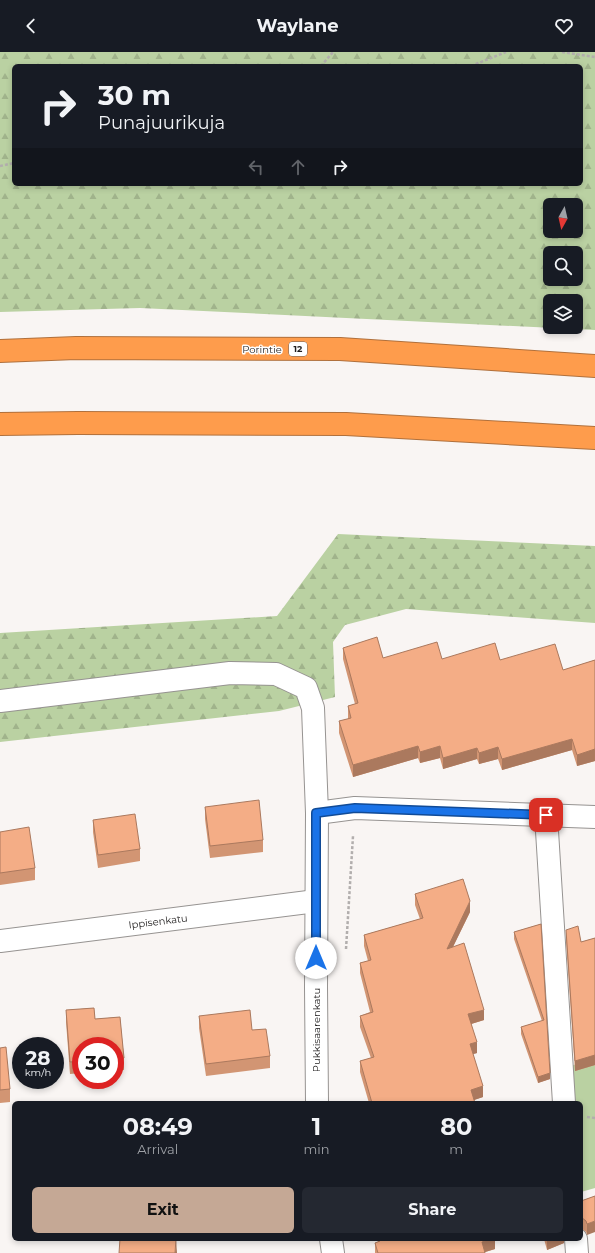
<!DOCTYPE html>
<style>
:root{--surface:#171b24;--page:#242831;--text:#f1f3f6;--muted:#9ea1a6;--accent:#c5a895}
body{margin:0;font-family:Montserrat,sans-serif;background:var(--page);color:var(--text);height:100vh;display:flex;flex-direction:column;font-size:15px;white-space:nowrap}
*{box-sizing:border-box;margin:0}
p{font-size:13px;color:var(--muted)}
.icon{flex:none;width:22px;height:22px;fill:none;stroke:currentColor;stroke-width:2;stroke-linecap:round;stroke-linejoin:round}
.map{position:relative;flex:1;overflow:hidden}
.panel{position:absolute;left:12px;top:1049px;width:571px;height:140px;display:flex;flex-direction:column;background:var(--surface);border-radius:6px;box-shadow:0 2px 6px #0003}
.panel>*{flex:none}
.top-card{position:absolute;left:12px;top:12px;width:571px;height:122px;border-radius:6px;box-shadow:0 2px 6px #0003;background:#171b24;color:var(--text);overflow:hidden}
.needle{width:26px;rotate:188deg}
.fabs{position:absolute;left:543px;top:146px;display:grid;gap:8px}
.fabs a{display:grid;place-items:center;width:40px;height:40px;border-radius:6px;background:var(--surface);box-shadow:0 2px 6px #0003;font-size:20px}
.speed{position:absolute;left:12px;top:985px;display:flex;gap:8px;font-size:20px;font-weight:700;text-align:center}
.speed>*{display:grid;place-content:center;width:52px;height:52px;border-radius:50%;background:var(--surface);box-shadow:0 2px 6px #0003;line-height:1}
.speed small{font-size:10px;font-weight:400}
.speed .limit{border:6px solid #d22;background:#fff;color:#111}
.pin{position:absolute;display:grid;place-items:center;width:34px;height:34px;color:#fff;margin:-17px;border-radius:8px;box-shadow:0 2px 6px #0006}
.me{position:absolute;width:44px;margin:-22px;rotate:0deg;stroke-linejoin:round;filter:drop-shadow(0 0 3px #0008)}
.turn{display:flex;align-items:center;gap:14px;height:84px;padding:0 20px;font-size:18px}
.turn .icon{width:52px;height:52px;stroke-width:2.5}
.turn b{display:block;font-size:28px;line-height:34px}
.lanes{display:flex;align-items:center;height:38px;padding:0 20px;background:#0003;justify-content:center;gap:20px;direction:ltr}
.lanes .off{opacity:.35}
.eta{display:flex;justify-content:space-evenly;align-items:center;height:68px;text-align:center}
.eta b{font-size:24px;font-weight:700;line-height:28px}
.button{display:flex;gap:8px;margin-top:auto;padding:8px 20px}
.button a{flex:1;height:46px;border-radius:6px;background:var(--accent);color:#111;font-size:16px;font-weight:700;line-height:46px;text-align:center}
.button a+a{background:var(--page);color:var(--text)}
header{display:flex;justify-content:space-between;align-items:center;height:52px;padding:0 20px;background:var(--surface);font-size:18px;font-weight:700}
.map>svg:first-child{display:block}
</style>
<header><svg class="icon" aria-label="back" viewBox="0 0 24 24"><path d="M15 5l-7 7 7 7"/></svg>Waylane<svg class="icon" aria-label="heart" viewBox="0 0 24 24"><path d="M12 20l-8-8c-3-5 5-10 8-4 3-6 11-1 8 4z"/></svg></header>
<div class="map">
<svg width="595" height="1201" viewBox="0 0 595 1201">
<defs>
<pattern id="forest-firs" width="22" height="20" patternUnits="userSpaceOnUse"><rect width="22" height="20" fill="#bad1a2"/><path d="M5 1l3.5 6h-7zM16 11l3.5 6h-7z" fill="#a0b38b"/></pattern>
</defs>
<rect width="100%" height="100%" fill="#f9f5f3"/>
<!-- green -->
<polygon fill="#bad1a2" points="595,1007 595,1136 581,1140 581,1051 565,1051 563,1016"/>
<!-- forest -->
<g fill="url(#forest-firs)" fill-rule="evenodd">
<path d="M 0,0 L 595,0 L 595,278 L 140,256 L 0,260 ZM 14,14 L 581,14 L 581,132 L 14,132 ZM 550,153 L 576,153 L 576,179 L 550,179 ZM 550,201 L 576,201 L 576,227 L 550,227 ZM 550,249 L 576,249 L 576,275 L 550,275 Z"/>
<polygon points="338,482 595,494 595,571 406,557 345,573 333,590 335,645 279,659 0,690 0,581 277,564"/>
</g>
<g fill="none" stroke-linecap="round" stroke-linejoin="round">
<defs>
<g id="minor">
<polyline points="0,649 230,621 276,622 306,636 313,656 317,761 316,935 317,1051"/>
<polyline points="317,761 355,756 595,765"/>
<polyline points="546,763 564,1051"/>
<polyline points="0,889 316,849"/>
<polyline points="331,1187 333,1201"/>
<polyline points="576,1187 577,1201"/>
</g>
<g id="highway">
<polyline points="0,299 76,296 340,297 595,314"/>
<polyline points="0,372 78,371 346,372 595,386"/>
</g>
</defs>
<!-- minor casing -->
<use href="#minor" stroke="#969391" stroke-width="24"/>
<!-- highway casing -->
<use href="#highway" stroke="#b0703c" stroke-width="24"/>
<!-- path -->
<g stroke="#b2aead" stroke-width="2.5" stroke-dasharray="3 2" stroke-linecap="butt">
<polyline points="562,0 595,5"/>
<polyline points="321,14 333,0"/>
<polyline points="471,14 506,0"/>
<polyline points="0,114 14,111"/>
<polyline points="346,897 353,784"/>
<polyline points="587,1065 595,1066"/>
</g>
<!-- minor -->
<use href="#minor" stroke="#fff" stroke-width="22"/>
<!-- highway -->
<use href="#highway" stroke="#fe9c4c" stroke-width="22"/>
</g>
<!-- wall -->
<g fill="#d29573">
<polygon points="343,596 383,606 500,608 563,618 595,608 595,709 577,714 572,698 502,718 498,707 479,712 477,707 443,717 440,706 420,711 418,706 353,725 339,681 339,669 348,667 348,654 355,652 343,607"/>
<polygon points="205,755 263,788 263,800 210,806 205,767"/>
<polygon points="93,768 140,797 140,809 98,816 93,780"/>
<polygon points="0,780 35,816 35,828 0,833"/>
<polygon points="415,842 470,860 453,895 484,968 471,972 477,1001 473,1002 483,1045 474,1048 475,1051 369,1051 360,1020 360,1009 371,1006 360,975 360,964 370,960 360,921 360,911 368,909 364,894 364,883 420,867 415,853"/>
<polygon points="541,872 550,1027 538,1031 521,982 521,975 542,969 514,887 514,880"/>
<polygon points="566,878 581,890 595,886 595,1013 575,1019 566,888"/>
<polygon points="94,956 95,967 120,965 124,1006 124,1018 115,1019 115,994 81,994 81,1021 70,1022 66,970 66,958"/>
<polygon points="199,964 252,978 270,1004 270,1016 206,1024 199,976"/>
<polygon points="0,996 10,1037 10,1050 0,1051"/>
<polygon points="595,1144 587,1183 586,1180 581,1176 581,1149"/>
<polygon points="377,1187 495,1187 495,1197 485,1200 485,1201 375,1201 375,1191 378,1190"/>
<polygon points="544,1187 564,1187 564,1191 547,1198"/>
</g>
<!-- shaded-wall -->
<g fill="#ab795e">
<polygon points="572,687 572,698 502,718 502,707"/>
<polygon points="418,694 418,706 353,725 353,713"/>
<polygon points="440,694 440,706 420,711 420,700"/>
<polygon points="498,695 498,707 479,712 479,701"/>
<polygon points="477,696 477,707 443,717 443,706"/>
<polygon points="595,697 595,709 577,714 577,703"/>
<polygon points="470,849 470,860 447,907 447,897"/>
<polygon points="484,958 484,968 468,973 468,962"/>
<polygon points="477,990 477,1001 470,1003 470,992"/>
<polygon points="595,1003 595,1013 575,1019 575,1009"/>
<polygon points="550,1021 550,1027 538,1031 538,1025"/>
<polygon points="483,1034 483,1045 471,1049 471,1038"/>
<polygon points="595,1169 595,1180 587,1183 587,1172"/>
<polygon points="176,1187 177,1201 175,1201"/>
<polygon points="493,1187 495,1187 495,1197 482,1201 482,1190"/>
<polygon points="547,1187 564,1187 564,1191 547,1198"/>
</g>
<!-- building -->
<g fill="#f4ad86" stroke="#ab795e">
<polygon points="377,585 383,606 437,590 442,607 495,591 500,608 555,592 563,618 595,608 595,697 577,703 572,687 502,707 498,695 479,701 477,696 443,706 440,694 420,700 418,694 353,713 339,669 351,666 348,654 358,651 343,596"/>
<polygon points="259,748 263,788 210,794 205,755"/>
<polygon points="135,762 140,797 98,803 93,768"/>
<polygon points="29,775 35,816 0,821 0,780"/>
<polygon points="463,827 470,849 447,897 464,891 484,958 468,962 477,990 470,992 483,1034 471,1038 475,1051 372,1051 360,1009 374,1005 360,964 373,960 360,911 371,908 364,883 423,866 415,842"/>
<polygon points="541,872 550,1021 538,1025 521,975 544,968 514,880"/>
<polygon points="578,874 581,890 595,886 595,1003 575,1009 566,878"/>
<polygon points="94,956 95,967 120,965 124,1006 115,1007 115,994 81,994 81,1009 70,1010 66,958"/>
<polygon points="250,958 252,978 266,977 270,1004 206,1012 199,964"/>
<polygon points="6,995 10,1037 0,1038 0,996"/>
<polygon points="595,1144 595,1169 587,1172 586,1169 581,1165 581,1149"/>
<polygon points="120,1187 176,1187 175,1201 119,1201"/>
<polygon points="380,1187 493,1187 482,1190 485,1201 378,1201 375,1191 380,1189"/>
</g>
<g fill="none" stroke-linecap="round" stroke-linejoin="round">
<defs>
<polyline id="route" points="316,906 316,761 355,756 546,763"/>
</defs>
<!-- route casing -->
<use href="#route" stroke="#114b97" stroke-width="10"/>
<!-- route -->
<use href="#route" stroke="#1a73e8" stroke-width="7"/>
</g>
<g text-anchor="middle" stroke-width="3" stroke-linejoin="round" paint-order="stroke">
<!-- shield labels -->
<rect fill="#fff" stroke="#636262" stroke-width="1" x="289" y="290" width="18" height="14" rx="3"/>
<g font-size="9" font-weight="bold" fill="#201e1e">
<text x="298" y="300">12</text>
</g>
<!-- street labels -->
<g font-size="10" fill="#201e1e" stroke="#fff">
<text x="262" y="301">Porintie</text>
<text transform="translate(158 869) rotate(-7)" y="4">Ippisenkatu</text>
<text transform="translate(316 978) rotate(-90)" y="4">Pukkisaarenkatu</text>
</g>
</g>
</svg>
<div class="fabs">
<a><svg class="needle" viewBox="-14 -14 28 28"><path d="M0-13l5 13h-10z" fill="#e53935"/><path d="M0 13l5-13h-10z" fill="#9ea1a6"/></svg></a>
<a><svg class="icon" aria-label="search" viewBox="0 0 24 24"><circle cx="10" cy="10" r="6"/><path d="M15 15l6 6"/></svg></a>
<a><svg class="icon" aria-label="layers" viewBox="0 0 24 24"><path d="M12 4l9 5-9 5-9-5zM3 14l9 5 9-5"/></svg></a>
</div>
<div class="speed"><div>28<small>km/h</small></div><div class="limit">30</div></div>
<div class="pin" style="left:546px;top:763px;background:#d93025"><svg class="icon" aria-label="arrive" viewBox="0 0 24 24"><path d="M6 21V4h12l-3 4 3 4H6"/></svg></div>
<svg class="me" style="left:316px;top:906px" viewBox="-20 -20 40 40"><circle r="19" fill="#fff"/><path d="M0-13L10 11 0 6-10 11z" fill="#1a73e8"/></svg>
<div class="top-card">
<div class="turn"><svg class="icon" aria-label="right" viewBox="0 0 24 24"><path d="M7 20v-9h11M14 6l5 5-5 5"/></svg><div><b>30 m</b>Punajuurikuja</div></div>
<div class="lanes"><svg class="icon off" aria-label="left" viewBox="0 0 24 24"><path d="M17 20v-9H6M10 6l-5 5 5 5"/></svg><svg class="icon off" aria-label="ahead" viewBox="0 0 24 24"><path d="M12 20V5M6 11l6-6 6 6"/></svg><svg class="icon" aria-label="right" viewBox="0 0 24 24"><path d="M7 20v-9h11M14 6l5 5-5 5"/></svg></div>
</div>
<section class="panel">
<div class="eta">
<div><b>08:49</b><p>Arrival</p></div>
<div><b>1</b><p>min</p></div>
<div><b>80</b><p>m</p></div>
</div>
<div class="button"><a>Exit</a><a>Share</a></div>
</section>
</div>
